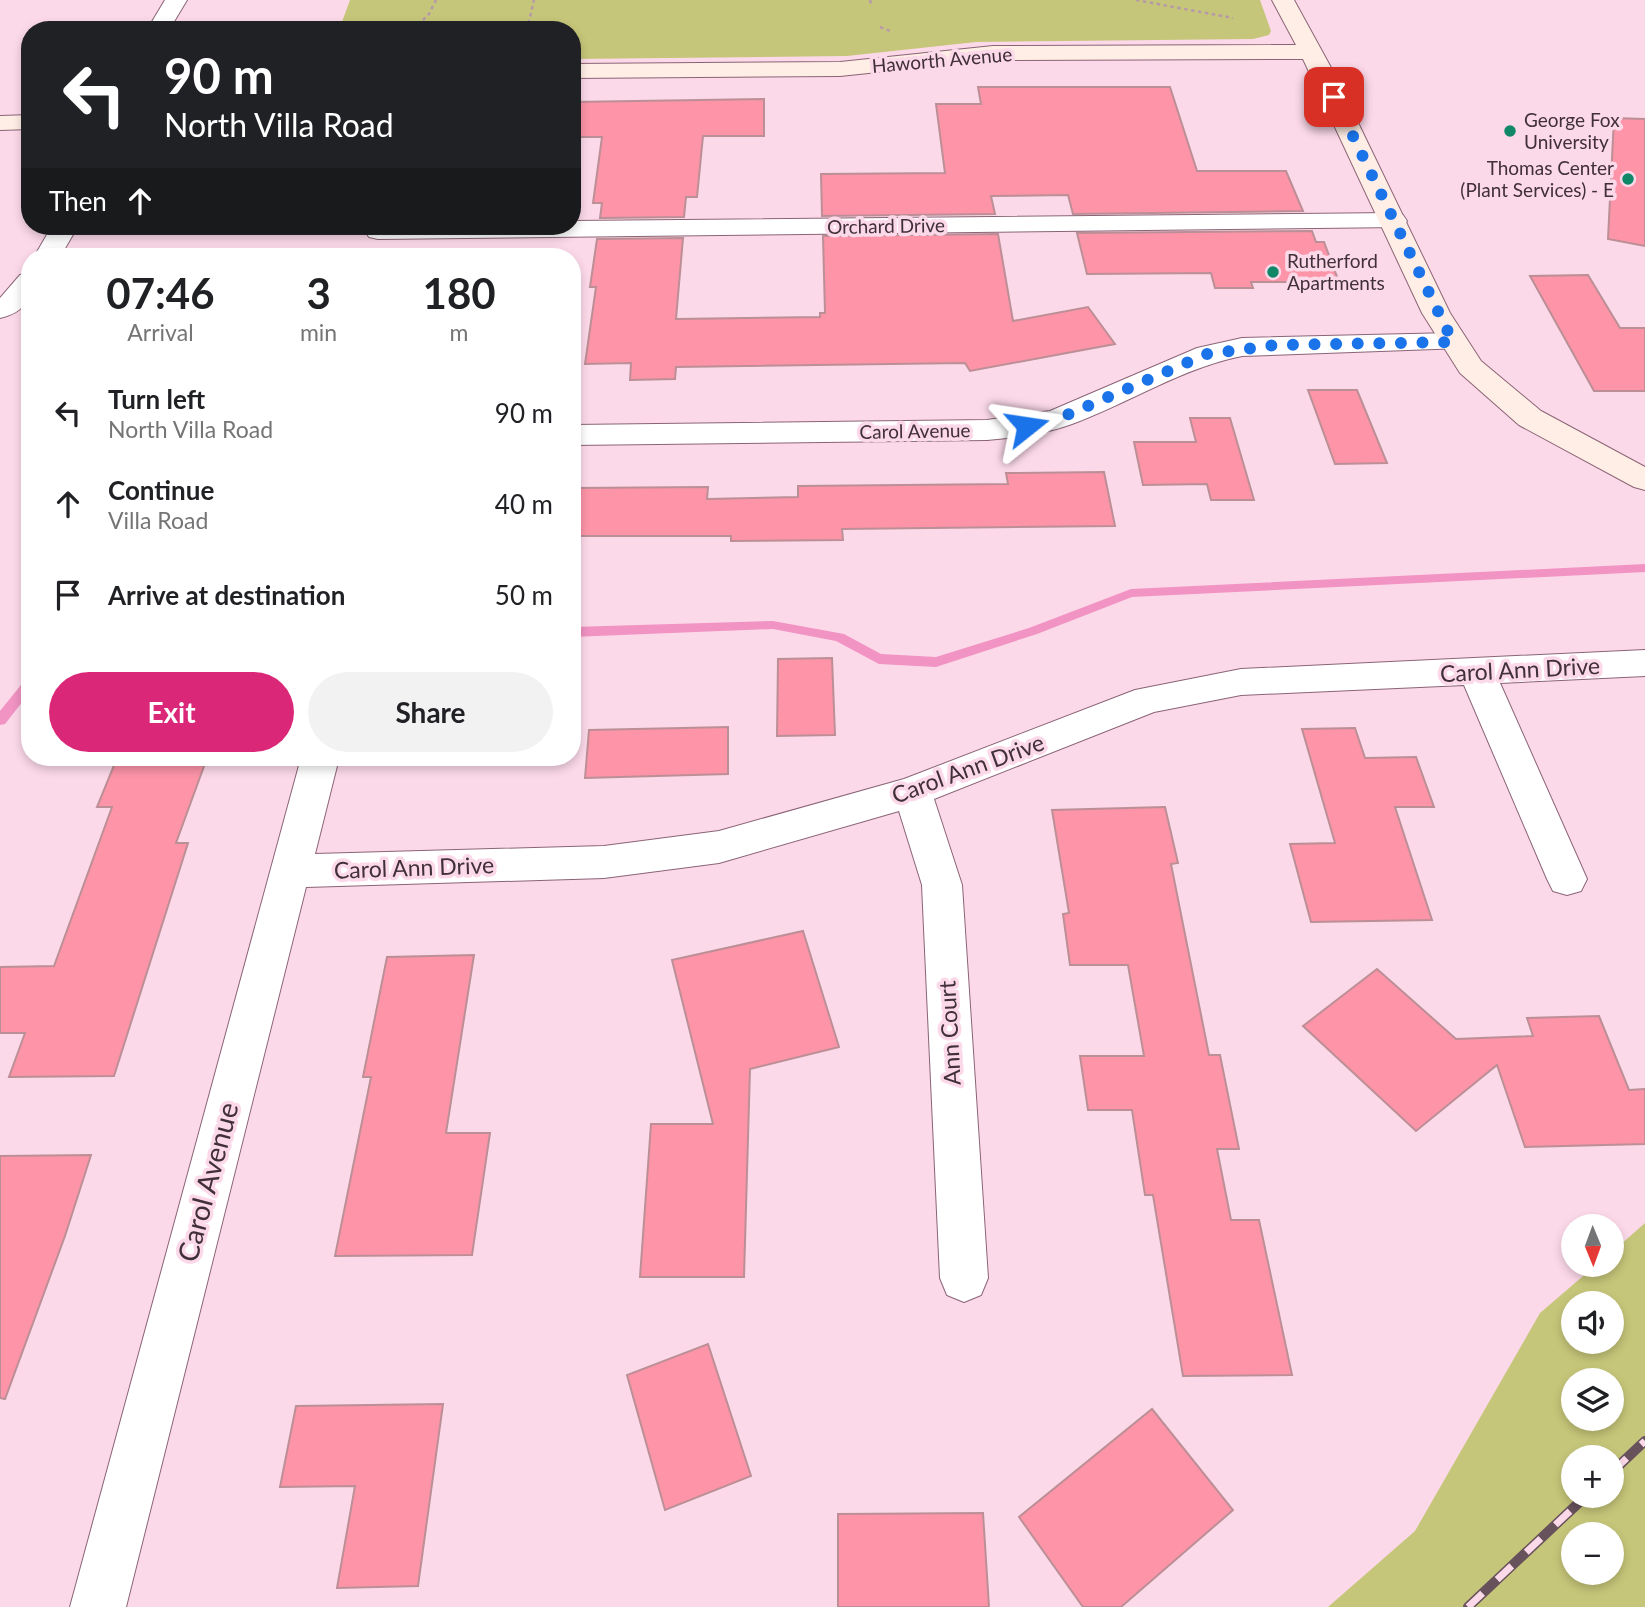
<!DOCTYPE html>
<meta charset="utf-8">
<style>
:root{--surface:#fff;--page:#f2f2f2;--text:#202124;--muted:#757577;--accent:#db2777}
body{margin:0;font-family:Lato,sans-serif;background:var(--page);color:var(--text);height:100vh;display:flex;flex-direction:column;font-size:26px;white-space:nowrap}
*{box-sizing:border-box;margin:0}
p{font-size:23px;color:var(--muted)}
.icon{flex:none;width:38px;height:38px;fill:none;stroke:currentColor;stroke-width:2;stroke-linecap:round;stroke-linejoin:round}
.map{position:relative;flex:1;overflow:hidden}
.side{position:absolute;left:21px;top:248px;width:560px;height:518px;display:flex;flex-direction:column;background:var(--surface);border-radius:28px;box-shadow:0 4px 10px #0003}
.side>*{flex:none}
.top-card{position:absolute;left:21px;top:21px;width:560px;height:214px;border-radius:28px;box-shadow:0 4px 10px #0003;background:#202124;color:#fff;overflow:hidden}
.needle{width:46px;rotate:179deg}
.controls{position:absolute;left:1561px;top:1214px;display:grid;gap:14px}
.controls a{display:grid;place-items:center;width:63px;height:63px;border-radius:50%;background:var(--surface);box-shadow:0 4px 10px #0003;font-size:35px}
.pin{position:absolute;display:grid;place-items:center;width:60px;height:60px;color:#fff;margin:-30px;border-radius:14px;box-shadow:0 4px 10px #0006}
.me{position:absolute;width:77px;margin:-38px;rotate:75deg;stroke-linejoin:round;filter:drop-shadow(0 0 5px #0008)}
.turn{display:flex;align-items:center;gap:24px;height:147px;padding:0 28px;font-size:32px}
.turn .icon{width:91px;height:91px;stroke-width:2.5}
.turn b{display:block;font-size:49px;line-height:60px}
.then{display:flex;align-items:center;height:66px;padding:0 28px;background:#0003;gap:14px;font-size:26px}
.eta{display:flex;justify-content:space-evenly;align-items:center;height:119px;text-align:center}
.eta b{font-size:42px;font-weight:700;line-height:49px}
.primary-button{display:flex;gap:14px;margin-top:auto;padding:14px 28px}
.primary-button a{flex:1;height:80px;border-radius:42px;background:var(--accent);color:#fff;font-size:28px;font-weight:700;line-height:80px;text-align:center}
.primary-button a+a{background:var(--page);color:var(--text)}
ul{padding:0;list-style:none}
li{display:flex;align-items:center;gap:21px;height:91px;padding:0 28px}
li div{flex:1}
li b{display:block;font-size:26px}
li em{font-style:normal}
.map>svg:first-child{display:block}
</style>
<div class="map">
<svg width="1645" height="1607" viewBox="0 0 1645 1607">
<rect width="100%" height="100%" fill="#fcd9e9"/>
<!-- green -->
<g fill="#c6c67a" fill-rule="evenodd">
<polygon points="350,0 1260,0 1271,31 1269,35 1253,39 976,42 847,56 572,59 572,30 339,30"/>
<path d="M 1645,1223 L 1645,1607 L 1328,1607 L 1415,1531 L 1540,1313 L 1596,1265 L 1612,1265 L 1612,1252 ZM 1573,1304 L 1612,1304 L 1612,1342 L 1573,1342 ZM 1573,1381 L 1612,1381 L 1612,1419 L 1573,1419 ZM 1573,1458 L 1612,1458 L 1612,1496 L 1573,1496 ZM 1573,1535 L 1612,1535 L 1612,1573 L 1573,1573 Z"/>
</g>
<g fill="none" stroke-linecap="round" stroke-linejoin="round">
<!-- stream -->
<g fill="#f193c3" fill-rule="evenodd">
<polygon points="1645,564 1645,572 1132,597 1037,634 936,667 879,664 836,641 773,629 572,637 572,627 773,621 844,634 881,654 936,657 1029,628 1131,589"/>
<polygon points="30,678 30,692 5,724 0,725 0,711 25,680"/>
</g>
</g>
<!-- building -->
<g fill="#fd94a8" stroke="#bc8f96" stroke-width="2">
<polygon points="978,87 1170,87 1197,171 1286,171 1303,211 1073,214 1068,195 991,196 995,214 822,216 821,174 945,173 936,104 981,104"/>
<polygon points="764,99 764,136 703,136 697,197 686,197 684,217 600,218 602,203 593,203 602,137 572,137 572,102"/>
<polygon points="1614,118 1645,119 1645,246 1608,239"/>
<polygon points="1312,231 1316,242 1324,242 1339,282 1251,282 1253,288 1215,288 1211,273 1087,274 1077,233"/>
<polygon points="998,234 1013,321 1088,307 1115,344 970,371 965,363 676,367 675,379 630,380 631,363 585,364 596,287 590,287 597,239 683,238 676,319 820,317 820,313 825,313 823,236"/>
<polygon points="1588,275 1620,328 1645,328 1645,391 1594,391 1530,276"/>
<polygon points="1308,390 1357,390 1387,463 1335,464"/>
<polygon points="1190,418 1230,418 1254,500 1211,500 1207,484 1143,485 1134,442 1196,442"/>
<polygon points="1104,472 1115,526 842,529 843,540 731,541 731,536 572,536 572,488 708,487 707,499 798,497 798,486 1008,484 1006,473"/>
<polygon points="832,658 835,735 777,736 778,659"/>
<polygon points="728,727 728,774 585,778 589,730"/>
<polygon points="1355,728 1365,758 1416,757 1434,807 1395,807 1432,920 1311,922 1290,844 1335,843 1302,729"/>
<polygon points="117,758 207,758 176,843 188,843 114,1076 9,1077 25,1033 0,1033 0,967 54,966 112,807 97,807"/>
<polygon points="1165,807 1178,863 1171,864 1209,1055 1220,1055 1239,1149 1217,1149 1231,1220 1259,1220 1292,1375 1183,1376 1153,1195 1145,1195 1132,1110 1088,1110 1080,1056 1144,1056 1128,965 1070,965 1063,914 1069,913 1052,810"/>
<polygon points="803,931 839,1047 750,1069 744,1277 640,1277 651,1124 713,1124 672,960"/>
<polygon points="474,955 446,1133 490,1133 472,1255 335,1256 371,1077 363,1077 387,957"/>
<polygon points="1377,969 1456,1039 1533,1036 1527,1018 1599,1016 1629,1090 1645,1089 1645,1144 1525,1147 1497,1065 1416,1131 1303,1026"/>
<polygon points="91,1155 65,1236 5,1399 0,1398 0,1156"/>
<polygon points="708,1344 751,1476 665,1510 627,1375"/>
<polygon points="443,1404 418,1586 337,1588 355,1486 280,1487 296,1406"/>
<polygon points="1152,1409 1233,1510 1121,1607 1083,1607 1019,1517"/>
<polygon points="983,1513 989,1607 838,1607 838,1514"/>
</g>
<g fill="none" stroke-linecap="round" stroke-linejoin="round">
<defs>
<g id="street">
<polygon points="165,0 187,0 169,30 147,30"/>
<polygon points="1394,213 1403,215 1407,221 1403,227 378,239 369,237 365,231 368,226 572,226 572,221"/>
<polygon points="52,226 78,226 60,257 34,257"/>
<path d="M 30,273 C 30,298 27,312 0,318 L 0,298 L 20,275 Z"/>
<path d="M 1453,333 L 1463,336 L 1467,342 L 1463,348 L 1242,356 C 1182,368 1129,403 1072,424 C 1045,434 1015,437 987,440 L 572,445 L 572,425 L 987,420 L 1050,411 L 1197,348 L 1242,338 Z"/>
<polygon points="1645,650 1645,676 1500,683 1587,879 1581,891 1567,895 1553,891 1547,879 1464,685 1241,695 1154,712 934,799 962,885 988,1278 981,1295 964,1302 947,1295 940,1278 922,885 899,811 719,863 604,878 306,887 126,1607 70,1607 301,758 339,758 315,854 604,846 719,831 904,779 1135,690 1241,669"/>
</g>
<g id="secondary">
<polygon points="1272,0 1294,0 1334,73 1450,313 1481,361 1541,411 1645,467 1645,490 1634,487 1519,425 1460,373 1422,313 1303,59 993,60 840,76 572,78 572,64 840,62 993,46 1296,45"/>
<polygon points="30,115 30,129 0,130 0,116"/>
</g>
</defs>
<!-- street casing -->
<use href="#street" stroke="#8a6476" stroke-width="2"/>
<!-- secondary casing -->
<use href="#secondary" stroke="#8a6476" stroke-width="2"/>
<!-- path -->
<g stroke="#b79aa8" stroke-width="2.5" stroke-dasharray="3.5 3.5" stroke-linecap="butt">
<polyline points="870,0 872,7"/>
<polyline points="1136,0 1233,18"/>
<polyline points="880,27 890,31"/>
<polyline points="413,30 429,14 436,0"/>
<polyline points="527,30 534,0"/>
</g>
<!-- street -->
<use href="#street" fill="#fff" fill-rule="evenodd"/>
<!-- secondary -->
<use href="#secondary" fill="#ffeee5" fill-rule="evenodd"/>
<defs>
<g id="rail">
<polyline points="1612,1472 1645,1441"/>
<polyline points="1468,1607 1586,1496"/>
</g>
</defs>
<!-- rail casing -->
<use href="#rail" stroke="#67525c" stroke-width="10"/>
<!-- rail -->
<use href="#rail" stroke="#fcd9e9" stroke-width="7" stroke-dasharray="20" stroke-linecap="butt"/>
</g>
<g fill="none" stroke-linecap="round" stroke-linejoin="round">
<!-- route -->
<polyline stroke="#1a73e8" stroke-width="12" stroke-dasharray="0 21.6" points="1027,426 1060,418 1207,354 1276,345 1453,342 1334,97"/>
</g>
<!-- markers -->
<g fill="#108767" stroke="#fcd9e9" stroke-width="2.5">
<circle cx="1510" cy="131" r="7"/>
<circle cx="1628" cy="179" r="7"/>
<circle cx="1273" cy="272" r="7"/>
</g>
<g text-anchor="middle" stroke-width="7" stroke-linejoin="round" paint-order="stroke">
<!-- far-street labels -->
<g font-size="19" fill="#413038" stroke="#fcd9e9">
<text transform="translate(942 60) rotate(-5)" y="7">Haworth Avenue</text>
<text transform="translate(886 226) rotate(-1)" y="7">Orchard Drive</text>
<text transform="translate(915 431) rotate(-1)" y="7">Carol Avenue</text>
</g>
<!-- far-poi labels -->
<g font-size="19" fill="#413038" stroke="#fcd9e9" text-anchor="start">
<text x="1524" y="127">George Fox<tspan x="1524" dy="22">University</tspan></text>
<text x="1614" y="175" text-anchor="end">Thomas Center<tspan x="1614" dy="22">(Plant Services) - E</tspan></text>
<text x="1287" y="268">Rutherford<tspan x="1287" dy="22">Apartments</tspan></text>
</g>
<!-- street labels -->
<g font-size="23" fill="#413038" stroke="#fcd9e9">
<text transform="translate(1520 670) rotate(-3)" y="8">Carol Ann Drive</text>
<text transform="translate(968 769) rotate(-20)" y="8">Carol Ann Drive</text>
<text transform="translate(414 868) rotate(-2)" y="8">Carol Ann Drive</text>
<text transform="translate(950 1033) rotate(-93)" y="8">Ann Court</text>
</g>
<!-- near-street labels -->
<g font-size="28" fill="#413038" stroke="#fcd9e9">
<text transform="translate(208 1182) rotate(-75)" y="10">Carol Avenue</text>
</g>
</g>
</svg>
<div class="controls">
<a><svg class="needle" viewBox="-14 -14 28 28"><path d="M0-13l5 13h-10z" fill="#e53935"/><path d="M0 13l5-13h-10z" fill="#757577"/></svg></a>
<a><svg class="icon" aria-label="sound" viewBox="0 0 24 24"><path d="M4 9h4l5-4v14l-5-4H4zM17 9q2 3 0 6"/></svg></a>
<a><svg class="icon" aria-label="layers" viewBox="0 0 24 24"><path d="M12 4l9 5-9 5-9-5zM3 14l9 5 9-5"/></svg></a>
<a>+</a>
<a>−</a>
</div>
<div class="pin" style="left:1334px;top:97px;background:#d93025"><svg class="icon" aria-label="arrive" viewBox="0 0 24 24"><path d="M6 21V4h12l-3 4 3 4H6"/></svg></div>
<svg class="me" style="left:1027px;top:426px" viewBox="-20 -20 40 40"><path d="M0-17L14 15 0 8-14 15z" fill="#1a73e8" stroke="#fff" stroke-width="4"/></svg>
<div class="top-card">
<div class="turn"><svg class="icon" aria-label="left" viewBox="0 0 24 24"><path d="M17 20v-9H6M10 6l-5 5 5 5"/></svg><div><b>90 m</b>North Villa Road</div></div>
<div class="then">Then<svg class="icon" aria-label="ahead" viewBox="0 0 24 24"><path d="M12 20V5M6 11l6-6 6 6"/></svg></div>
</div>
<section class="side">
<div class="eta">
<div><b>07:46</b><p>Arrival</p></div>
<div><b>3</b><p>min</p></div>
<div><b>180</b><p>m</p></div>
</div>
<ul>
<li><svg class="icon" aria-label="left" viewBox="0 0 24 24"><path d="M17 20v-9H6M10 6l-5 5 5 5"/></svg><div><b>Turn left</b><p>North Villa Road</p></div><em>90 m</em></li>
<li><svg class="icon" aria-label="ahead" viewBox="0 0 24 24"><path d="M12 20V5M6 11l6-6 6 6"/></svg><div><b>Continue</b><p>Villa Road</p></div><em>40 m</em></li>
<li><svg class="icon" aria-label="arrive" viewBox="0 0 24 24"><path d="M6 21V4h12l-3 4 3 4H6"/></svg><div><b>Arrive at destination</b></div><em>50 m</em></li>
</ul>
<div class="primary-button"><a>Exit</a><a>Share</a></div>
</section>
</div>
